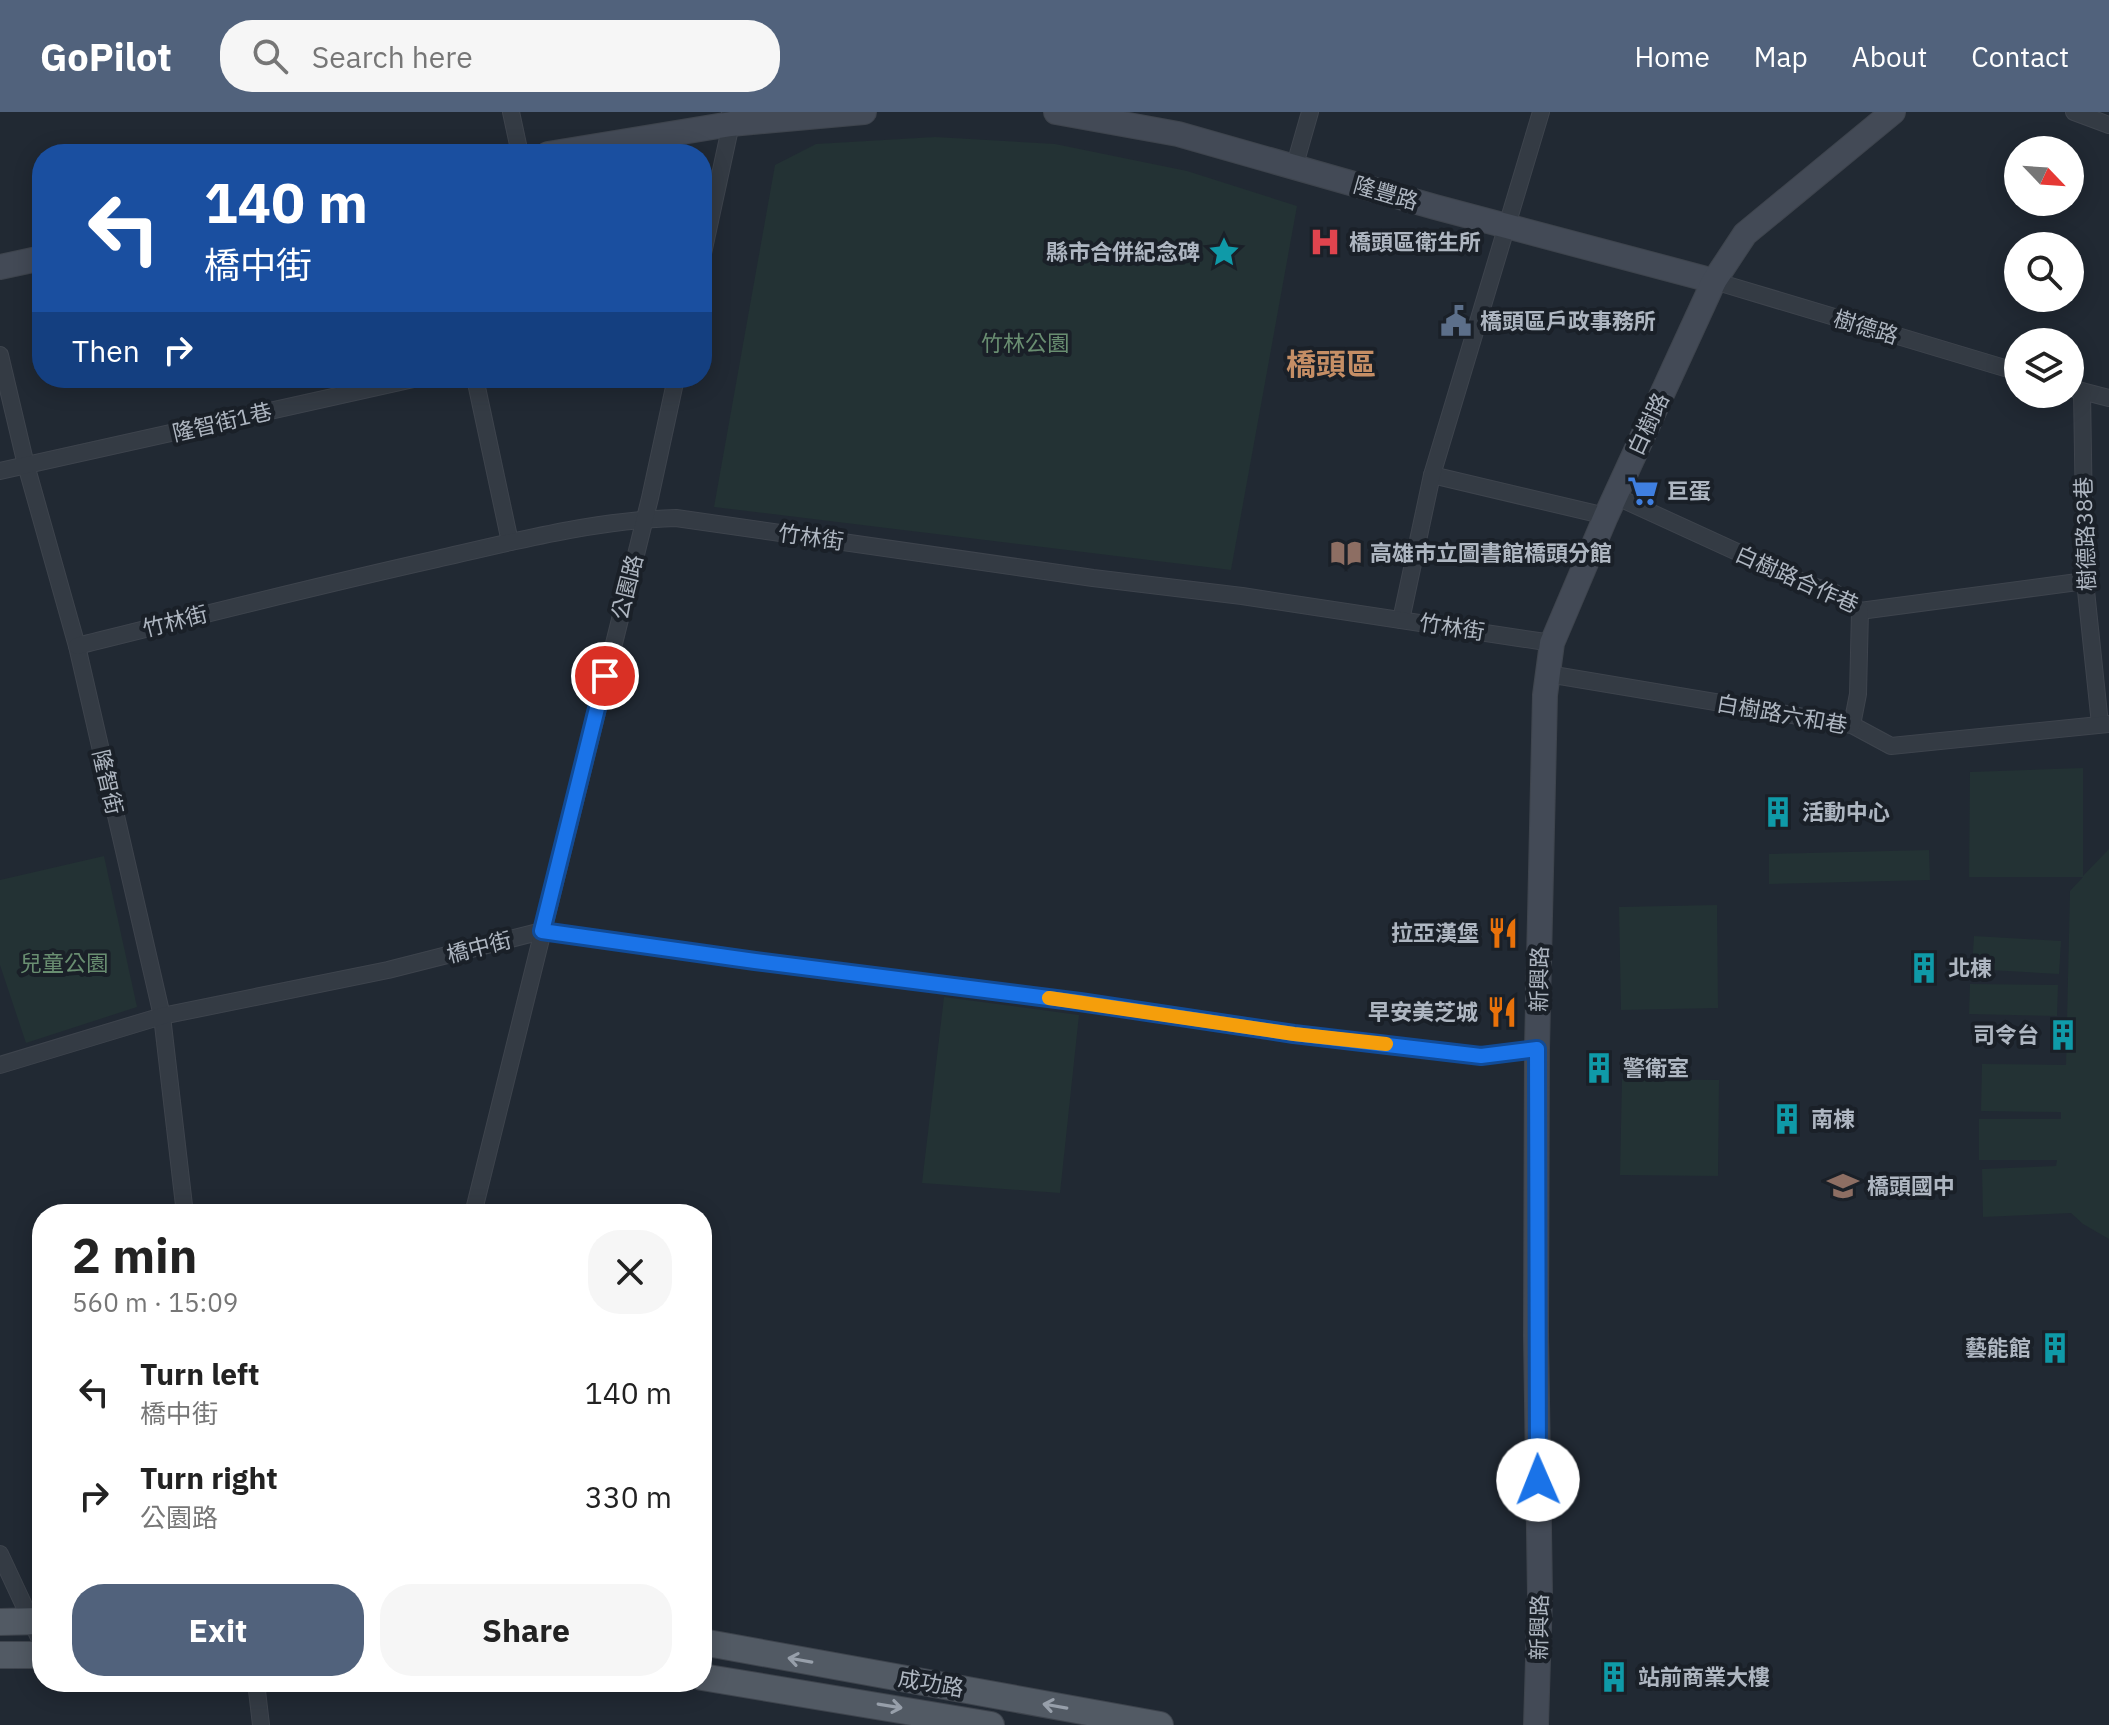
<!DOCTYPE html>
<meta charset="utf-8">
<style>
:root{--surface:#fff;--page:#f6f6f6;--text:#222;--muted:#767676;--accent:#51627c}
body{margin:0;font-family:"IBM Plex Sans","Noto Sans TC",sans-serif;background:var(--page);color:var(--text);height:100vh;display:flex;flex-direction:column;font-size:30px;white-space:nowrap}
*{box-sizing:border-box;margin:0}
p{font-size:26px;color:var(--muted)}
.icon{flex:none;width:44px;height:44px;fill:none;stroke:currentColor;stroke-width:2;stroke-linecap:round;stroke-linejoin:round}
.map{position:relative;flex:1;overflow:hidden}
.side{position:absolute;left:32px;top:1092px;width:680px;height:488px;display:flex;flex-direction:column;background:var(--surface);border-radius:32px;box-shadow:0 4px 20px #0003}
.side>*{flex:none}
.hud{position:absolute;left:32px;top:32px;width:680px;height:244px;border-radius:32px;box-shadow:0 4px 20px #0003;background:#1a4fa0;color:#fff;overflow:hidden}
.needle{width:52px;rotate:115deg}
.tools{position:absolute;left:2004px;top:24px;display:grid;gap:16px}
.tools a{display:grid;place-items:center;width:80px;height:80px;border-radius:50%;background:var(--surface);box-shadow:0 4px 20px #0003;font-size:40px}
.pin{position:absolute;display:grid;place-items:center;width:68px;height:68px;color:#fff;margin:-34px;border:4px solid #fff;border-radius:50%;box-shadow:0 2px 8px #0007}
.me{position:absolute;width:88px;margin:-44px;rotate:359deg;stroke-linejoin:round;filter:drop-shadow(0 0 6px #0008)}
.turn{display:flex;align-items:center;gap:28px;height:168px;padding:0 40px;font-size:36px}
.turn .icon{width:104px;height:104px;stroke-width:2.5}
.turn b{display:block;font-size:56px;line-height:68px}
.then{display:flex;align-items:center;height:76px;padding:0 40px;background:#0003;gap:16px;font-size:30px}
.round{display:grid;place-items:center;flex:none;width:84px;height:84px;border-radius:32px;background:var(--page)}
.overview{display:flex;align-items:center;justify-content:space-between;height:136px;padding:0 40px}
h1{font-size:48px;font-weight:700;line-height:60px}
.button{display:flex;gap:16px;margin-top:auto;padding:16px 40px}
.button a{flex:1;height:92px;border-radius:32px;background:var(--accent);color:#fff;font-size:32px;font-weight:700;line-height:92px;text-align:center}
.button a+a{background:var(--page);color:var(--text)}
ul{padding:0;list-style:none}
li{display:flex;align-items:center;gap:24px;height:104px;padding:0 40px}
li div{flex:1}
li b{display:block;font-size:30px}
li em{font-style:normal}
header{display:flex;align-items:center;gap:48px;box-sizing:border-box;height:112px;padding:0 40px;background:var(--accent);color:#fff}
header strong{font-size:38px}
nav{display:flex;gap:44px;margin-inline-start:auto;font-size:28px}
.search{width:560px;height:72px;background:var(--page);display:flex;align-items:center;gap:20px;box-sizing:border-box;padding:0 28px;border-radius:32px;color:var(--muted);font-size:30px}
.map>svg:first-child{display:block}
</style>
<header>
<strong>GoPilot</strong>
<div class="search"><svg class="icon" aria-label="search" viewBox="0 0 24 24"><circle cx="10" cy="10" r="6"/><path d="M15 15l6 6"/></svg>Search here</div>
<nav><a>Home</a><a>Map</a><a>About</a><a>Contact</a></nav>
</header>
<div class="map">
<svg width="2109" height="1613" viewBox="0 0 2109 1613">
<rect width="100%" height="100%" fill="#212933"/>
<!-- green -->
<g fill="#233234">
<polygon points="935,25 1055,32 1187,59 1297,94 1231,458 714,395 775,53 816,32"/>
<polygon points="2083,656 2083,764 2109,737 2109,1127 2083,1112 2071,1101 1983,1105 1982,1057 2056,1054 2057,1048 1979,1048 1979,1007 2061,1007 2061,1000 1981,999 1982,952 2066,953 2070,779 2083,765 1969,765 1970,660"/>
<polygon points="1929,738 1930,768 1769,772 1769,742"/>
<polygon points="104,744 137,895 26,931 0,853 0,768"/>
<polygon points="1717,793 1718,896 1621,898 1619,795"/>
<polygon points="1974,824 2061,829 2059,862 1972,857"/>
<polygon points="1970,872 2058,873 2057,904 1969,902"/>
<polygon points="944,885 1079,903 1060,1081 922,1071"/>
<polygon points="1622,967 1719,968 1718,1064 1620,1063"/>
</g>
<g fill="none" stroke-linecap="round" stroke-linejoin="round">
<defs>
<g id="street">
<polyline points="511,0 520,42"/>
<polyline points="2074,0 2109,13"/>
<polyline points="1294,56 1310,0"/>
<polyline points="702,146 731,12 730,0"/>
<polyline points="1714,169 2018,260"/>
<polyline points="0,243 26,353 77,534 162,904 185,1102"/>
<polyline points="475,266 510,430"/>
<polyline points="2070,276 2109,286"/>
<polyline points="2082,279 2085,469 2100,612"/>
<polyline points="0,359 418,266"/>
<polyline points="1432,363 1606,404"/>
<polyline points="1615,384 1807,472 1835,481 1860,499 2085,469"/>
<polyline points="1401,508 1432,363 1541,0"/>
<path d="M 77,534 C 197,504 316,474 437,447 C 515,429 596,408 676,406 L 1093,466 L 1242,484 L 1552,531"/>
<polyline points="1548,562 1852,613 1891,634 2109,612"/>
<polyline points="1852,613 1858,582 1860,499"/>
<polyline points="0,953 162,904 388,858 542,819 755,849 1080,890 1294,922 1481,944 1537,937"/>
<polyline points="473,1102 650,386 676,266"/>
<polyline points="0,1442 42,1532"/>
<polyline points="256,1570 261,1613"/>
</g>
<g id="secondary">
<polyline points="1056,0 1178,22 1435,95 1714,169"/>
<polyline points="548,42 731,12 864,0"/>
<polyline points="0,155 42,146"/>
<polyline points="1536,1613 1540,1483 1536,1224 1537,937 1545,583 1552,531 1606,404 1714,169 1745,122 1893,0"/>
</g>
<g id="primary">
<polyline points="0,1510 42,1509"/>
<polyline points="702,1530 1160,1613"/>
<polyline points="0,1543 42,1543"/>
<polyline points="702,1565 991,1613"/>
</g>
</defs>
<!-- street casing -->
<use href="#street" stroke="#3e444d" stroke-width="18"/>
<!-- secondary casing -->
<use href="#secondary" stroke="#3e444d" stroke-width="26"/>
<!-- primary casing -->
<use href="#primary" stroke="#3e444d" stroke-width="28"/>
<!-- street -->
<use href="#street" stroke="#343b44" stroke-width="16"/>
<!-- secondary -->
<use href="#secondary" stroke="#434a56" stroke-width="24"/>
<!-- primary -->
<use href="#primary" stroke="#525a64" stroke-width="26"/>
</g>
<!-- one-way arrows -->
<defs><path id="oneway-shaft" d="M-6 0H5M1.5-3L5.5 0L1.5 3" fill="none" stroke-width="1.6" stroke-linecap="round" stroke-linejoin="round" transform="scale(2)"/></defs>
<g stroke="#979faa">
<use href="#oneway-shaft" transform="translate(800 1548) rotate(-170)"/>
<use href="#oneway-shaft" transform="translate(890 1594) rotate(9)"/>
<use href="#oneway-shaft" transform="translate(1055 1594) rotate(-170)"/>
</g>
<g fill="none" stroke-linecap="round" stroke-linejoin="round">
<defs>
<polyline id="route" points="605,564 542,819 755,849 1080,890 1294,922 1481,944 1537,937 1538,1368"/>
</defs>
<!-- route casing -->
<use href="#route" stroke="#114b97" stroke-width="20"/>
<!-- route -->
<use href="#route" stroke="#1a73e8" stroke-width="14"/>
<!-- slow -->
<polyline stroke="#f59e0b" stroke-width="14" points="1049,886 1294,922 1386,932"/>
</g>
<!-- icons -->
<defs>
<symbol id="hospital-bare" viewBox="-9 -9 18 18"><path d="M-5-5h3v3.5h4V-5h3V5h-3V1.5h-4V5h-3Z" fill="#e0444e" stroke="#1a2028" stroke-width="2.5" paint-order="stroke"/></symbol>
<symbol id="sight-bare" viewBox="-9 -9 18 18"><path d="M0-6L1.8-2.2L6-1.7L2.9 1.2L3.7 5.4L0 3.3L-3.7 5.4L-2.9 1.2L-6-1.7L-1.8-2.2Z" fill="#0f9aa8" stroke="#1a2028" stroke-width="2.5" paint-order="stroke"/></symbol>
<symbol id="civic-bare" viewBox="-9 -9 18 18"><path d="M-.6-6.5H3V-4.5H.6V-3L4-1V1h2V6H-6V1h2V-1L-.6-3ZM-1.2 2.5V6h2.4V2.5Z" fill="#5c6f8a" stroke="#1a2028" stroke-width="2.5" paint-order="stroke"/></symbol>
<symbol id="supermarket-bare" viewBox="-9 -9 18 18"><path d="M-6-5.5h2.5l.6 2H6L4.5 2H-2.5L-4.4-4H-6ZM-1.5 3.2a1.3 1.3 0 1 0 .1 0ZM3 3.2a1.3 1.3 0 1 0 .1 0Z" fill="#3f7fe0" stroke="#1a2028" stroke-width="2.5" paint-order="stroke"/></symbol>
<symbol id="library-bare" viewBox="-9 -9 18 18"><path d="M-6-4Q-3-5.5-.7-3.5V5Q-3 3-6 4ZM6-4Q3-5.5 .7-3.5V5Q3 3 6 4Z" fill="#8d6e63" stroke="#1a2028" stroke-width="2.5" paint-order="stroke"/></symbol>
<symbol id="building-bare" viewBox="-9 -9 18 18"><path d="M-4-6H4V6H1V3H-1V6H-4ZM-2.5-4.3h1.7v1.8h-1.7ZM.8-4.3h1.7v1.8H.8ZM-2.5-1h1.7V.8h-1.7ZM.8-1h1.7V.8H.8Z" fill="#0f9aa8" stroke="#1a2028" stroke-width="2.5" paint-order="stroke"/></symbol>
<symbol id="restaurant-bare" viewBox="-9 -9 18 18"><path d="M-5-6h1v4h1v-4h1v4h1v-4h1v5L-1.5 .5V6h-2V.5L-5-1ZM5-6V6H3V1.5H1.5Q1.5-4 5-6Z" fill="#e8710a" stroke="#1a2028" stroke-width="2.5" paint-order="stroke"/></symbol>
<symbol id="school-bare" viewBox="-9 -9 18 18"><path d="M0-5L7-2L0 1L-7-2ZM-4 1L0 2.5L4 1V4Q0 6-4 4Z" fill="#8d6e63" stroke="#1a2028" stroke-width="2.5" paint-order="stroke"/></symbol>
</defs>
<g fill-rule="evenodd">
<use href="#hospital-bare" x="1303" y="108" width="44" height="44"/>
<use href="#sight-bare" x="1202" y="118" width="44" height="44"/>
<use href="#civic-bare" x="1434" y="187" width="44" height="44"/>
<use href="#supermarket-bare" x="1621" y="357" width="44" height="44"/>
<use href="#library-bare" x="1324" y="419" width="44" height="44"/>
<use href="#building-bare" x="1756" y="678" width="44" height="44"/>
<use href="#restaurant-bare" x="1481" y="799" width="44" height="44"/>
<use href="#building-bare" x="1902" y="834" width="44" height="44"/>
<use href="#restaurant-bare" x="1480" y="878" width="44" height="44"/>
<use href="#building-bare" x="2041" y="901" width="44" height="44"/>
<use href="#building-bare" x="1577" y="934" width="44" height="44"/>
<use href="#building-bare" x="1765" y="985" width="44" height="44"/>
<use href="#school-bare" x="1821" y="1052" width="44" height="44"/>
<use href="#building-bare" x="2033" y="1214" width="44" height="44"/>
<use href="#building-bare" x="1592" y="1543" width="44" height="44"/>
</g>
<g text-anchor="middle" stroke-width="8" stroke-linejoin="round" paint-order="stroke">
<!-- street labels -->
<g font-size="22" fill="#aeb6c1" stroke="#1a2028">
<text transform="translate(1386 81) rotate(16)" y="8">隆豐路</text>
<text transform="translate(1866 215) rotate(17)" y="8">樹德路</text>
<text transform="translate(222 310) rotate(-13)" y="8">隆智街1巷</text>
<text transform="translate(1648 312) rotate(-65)" y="8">白樹路</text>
<text transform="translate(2085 422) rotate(-92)" y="8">樹德路38巷</text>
<text transform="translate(811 425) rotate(8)" y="8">竹林街</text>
<text transform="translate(1797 467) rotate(24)" y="8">白樹路合作巷</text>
<text transform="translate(627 475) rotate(-76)" y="8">公園路</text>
<text transform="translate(175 509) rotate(-14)" y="8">竹林街</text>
<text transform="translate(1452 515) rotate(9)" y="8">竹林街</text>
<text transform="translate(1782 602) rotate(10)" y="8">白樹路六和巷</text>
<text transform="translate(108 670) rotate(77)" y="8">隆智街</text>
<text transform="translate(479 835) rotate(-14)" y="8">橋中街</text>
<text transform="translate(1539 867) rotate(-89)" y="8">新興路</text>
<text transform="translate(1539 1515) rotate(-89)" y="8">新興路</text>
<text transform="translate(931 1571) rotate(10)" y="8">成功路</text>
</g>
<!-- poi labels -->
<g font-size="22" font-weight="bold" fill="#aeb6c1" stroke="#1a2028" text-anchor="start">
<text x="1349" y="138">橋頭區衛生所</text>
<text x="1200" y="148" text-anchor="end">縣市合併紀念碑</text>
<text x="1480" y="217">橋頭區戶政事務所</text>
<text x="1667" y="387">巨蛋</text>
<text x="1370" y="449">高雄市立圖書館橋頭分館</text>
<text x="1802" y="708">活動中心</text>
<text x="1479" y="829" text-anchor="end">拉亞漢堡</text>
<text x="1948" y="864">北棟</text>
<text x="1478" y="908" text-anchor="end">早安美芝城</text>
<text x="2039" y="931" text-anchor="end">司令台</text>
<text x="1623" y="964">警衛室</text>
<text x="1811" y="1015">南棟</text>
<text x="1867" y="1082">橋頭國中</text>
<text x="2031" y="1244" text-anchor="end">藝能館</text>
<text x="1638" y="1573">站前商業大樓</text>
</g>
<!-- park labels -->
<g font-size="22" fill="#698e71" stroke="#1a2028">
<text x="1025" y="239">竹林公園</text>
<text x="64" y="859">兒童公園</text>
</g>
<!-- district labels -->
<g font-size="30" font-weight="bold" fill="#c58e65" stroke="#1a2028">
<text x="1331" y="263">橋頭區</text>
</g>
</g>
</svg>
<div class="tools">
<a><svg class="needle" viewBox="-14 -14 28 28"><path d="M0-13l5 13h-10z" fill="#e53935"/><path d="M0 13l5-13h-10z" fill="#767676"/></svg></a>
<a><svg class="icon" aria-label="search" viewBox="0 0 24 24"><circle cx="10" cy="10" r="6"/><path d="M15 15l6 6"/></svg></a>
<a><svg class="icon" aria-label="layers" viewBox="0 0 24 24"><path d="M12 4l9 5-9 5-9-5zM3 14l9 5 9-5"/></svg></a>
</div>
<div class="pin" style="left:605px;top:564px;background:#d93025"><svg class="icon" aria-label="arrive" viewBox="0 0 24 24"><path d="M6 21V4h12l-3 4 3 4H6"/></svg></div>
<svg class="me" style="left:1538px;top:1368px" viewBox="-20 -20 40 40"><circle r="19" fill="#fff"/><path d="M0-13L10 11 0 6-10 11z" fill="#1a73e8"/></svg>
<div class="hud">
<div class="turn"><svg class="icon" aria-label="left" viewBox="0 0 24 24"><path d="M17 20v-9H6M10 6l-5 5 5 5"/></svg><div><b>140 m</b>橋中街</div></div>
<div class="then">Then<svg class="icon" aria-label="right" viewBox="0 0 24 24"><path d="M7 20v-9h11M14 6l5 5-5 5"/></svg></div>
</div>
<section class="side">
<div class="overview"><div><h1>2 min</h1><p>560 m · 15:09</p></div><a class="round"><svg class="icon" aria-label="close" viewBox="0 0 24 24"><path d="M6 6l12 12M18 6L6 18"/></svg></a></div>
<ul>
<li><svg class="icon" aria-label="left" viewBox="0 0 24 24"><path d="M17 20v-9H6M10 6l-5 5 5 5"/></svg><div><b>Turn left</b><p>橋中街</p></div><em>140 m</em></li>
<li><svg class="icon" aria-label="right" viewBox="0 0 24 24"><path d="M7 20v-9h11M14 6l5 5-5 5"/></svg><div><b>Turn right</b><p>公園路</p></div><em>330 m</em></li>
</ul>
<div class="button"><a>Exit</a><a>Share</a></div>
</section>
</div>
